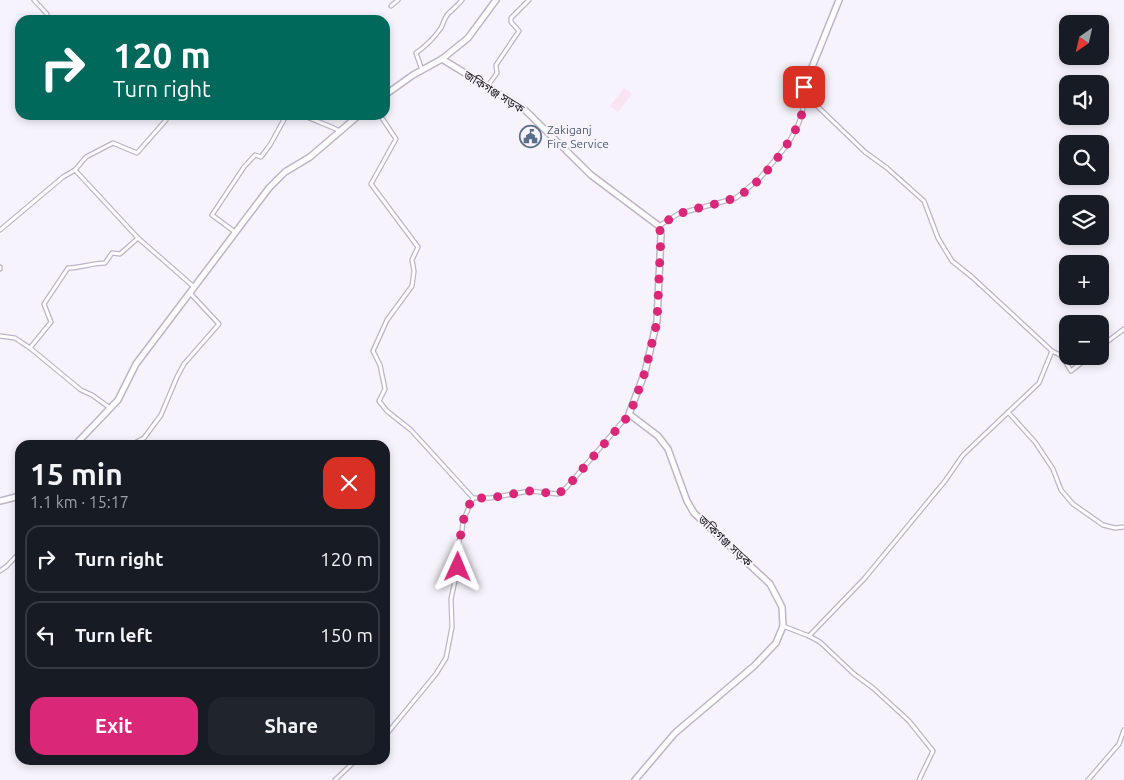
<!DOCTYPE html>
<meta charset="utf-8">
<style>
:root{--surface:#171b24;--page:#20242c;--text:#f1f3f6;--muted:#9ea1a6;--line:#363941;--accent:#db2777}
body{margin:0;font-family:Ubuntu,"Noto Sans Bengali",sans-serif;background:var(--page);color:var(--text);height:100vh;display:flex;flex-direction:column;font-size:19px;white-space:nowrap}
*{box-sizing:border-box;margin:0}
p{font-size:16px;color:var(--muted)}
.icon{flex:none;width:28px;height:28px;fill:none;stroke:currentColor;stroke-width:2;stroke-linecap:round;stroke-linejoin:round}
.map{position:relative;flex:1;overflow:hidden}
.details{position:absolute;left:15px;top:440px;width:375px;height:325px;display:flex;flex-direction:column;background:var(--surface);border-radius:15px;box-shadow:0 2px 8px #0003}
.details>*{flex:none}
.banner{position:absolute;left:15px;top:15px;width:375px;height:105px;border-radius:15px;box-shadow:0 2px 8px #0003;background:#00695c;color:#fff;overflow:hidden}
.needle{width:32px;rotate:214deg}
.buttons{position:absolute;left:1059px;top:15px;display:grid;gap:10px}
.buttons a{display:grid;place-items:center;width:50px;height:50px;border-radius:10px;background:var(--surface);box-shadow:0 2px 8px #0003;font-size:25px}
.pin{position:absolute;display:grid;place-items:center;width:42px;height:42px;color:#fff;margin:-21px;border-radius:10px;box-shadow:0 2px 8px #0006}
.me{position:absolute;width:55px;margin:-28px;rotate:1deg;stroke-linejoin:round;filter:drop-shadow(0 0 4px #0008)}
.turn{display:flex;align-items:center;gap:18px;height:105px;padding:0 15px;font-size:22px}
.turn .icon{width:65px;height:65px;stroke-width:2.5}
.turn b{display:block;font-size:35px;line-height:42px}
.round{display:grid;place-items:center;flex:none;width:52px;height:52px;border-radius:15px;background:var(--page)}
.overview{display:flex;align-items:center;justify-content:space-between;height:85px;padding:0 15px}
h1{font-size:30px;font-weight:600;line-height:38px}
.cta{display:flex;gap:10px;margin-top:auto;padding:10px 15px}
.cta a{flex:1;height:58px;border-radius:15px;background:var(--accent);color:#fff;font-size:20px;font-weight:600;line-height:58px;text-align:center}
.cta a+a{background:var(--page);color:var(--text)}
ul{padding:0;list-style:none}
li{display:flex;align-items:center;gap:15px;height:68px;margin:0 10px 8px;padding:0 5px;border:2px solid var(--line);border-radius:15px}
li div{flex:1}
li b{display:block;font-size:19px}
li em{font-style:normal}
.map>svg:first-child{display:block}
</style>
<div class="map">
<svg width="1124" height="780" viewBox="0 0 1124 780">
<rect width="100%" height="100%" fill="#f7f3fc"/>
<!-- industrial -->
<polygon fill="#fae4f1" points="624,88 632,94 618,112 610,106"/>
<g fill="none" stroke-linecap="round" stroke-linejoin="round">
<defs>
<g id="street">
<polyline points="34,0 47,14"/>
<polyline points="391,6 398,0"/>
<polyline points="264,20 268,20"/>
<path d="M 422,70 L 416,53 C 426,46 434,38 441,28 C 443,24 445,17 448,14 C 453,9 457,6 462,0"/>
<polyline points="487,87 497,73 496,65 519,31 511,22 511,18 529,0"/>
<path d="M 303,115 C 315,121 328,125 340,131"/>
<polyline points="380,115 396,139 371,184 418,247 412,260 414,271 412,286 387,320 373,351 380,365 385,389 379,401 387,411 411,430 473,498"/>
<polyline points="75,170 86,157 113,143 137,153 166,120 165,115"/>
<polyline points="659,226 678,214 736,198 760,178 788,144 798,125 802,114 804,101 804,87"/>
<polyline points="0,230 63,177 75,170 138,238 194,287"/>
<polyline points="235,232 212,215 244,167 255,155 261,157 270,145 286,116 289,115"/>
<polyline points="0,267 0,269"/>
<polyline points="0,336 15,338 30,348 81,390 92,395 110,408"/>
<polyline points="1100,347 1124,329"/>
<path d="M 30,348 L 51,322 L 44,304 L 68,268 C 81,268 92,263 105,263 L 112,253 L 120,254 L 138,238"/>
<polyline points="1052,351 1062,356 1071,371 1090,356"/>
<polyline points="1008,412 1035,442 1053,469 1061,490 1073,504 1103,525 1115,528 1124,527"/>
<polyline points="131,445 144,438 161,415 177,377 184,364 219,324 190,293"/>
<polyline points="0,571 7,566 20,552"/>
<polyline points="783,626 809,636 864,579 945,481 963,455 1039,383 1052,351 972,277 952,261 938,238 924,201 887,168 865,152 814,103 804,87"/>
<polyline points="809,636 820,642 854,674 873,688 909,721 933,751 919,780"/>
<polyline points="385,736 436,674 446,658 452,627 451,599 458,567 457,548 462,531 463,521 473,498 490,498 530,491 558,494 567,487 629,414"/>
<polyline points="335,780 356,760"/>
<polyline points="1088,780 1119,744 1124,730"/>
</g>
<g id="secondary">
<polyline points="442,59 525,110 591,175 659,226 661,235 657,321 645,372 629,414 658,436 668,449 687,501 694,513 770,584 782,607 783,626 776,643 754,666 675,733 635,780"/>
<polyline points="804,87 839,0"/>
<polyline points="385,95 413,75 442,59 468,38 496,0"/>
<polyline points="75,445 118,400 136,364 269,188 285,172 310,157 359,115"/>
<polyline points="0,501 16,497 20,494"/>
</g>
</defs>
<!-- street casing -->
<use href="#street" stroke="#bdb4c9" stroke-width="5.5"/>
<!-- secondary casing -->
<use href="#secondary" stroke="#bdb4c9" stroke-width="8"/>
<!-- street -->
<use href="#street" stroke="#fff" stroke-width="3"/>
<!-- secondary -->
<use href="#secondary" stroke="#fff" stroke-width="5"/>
</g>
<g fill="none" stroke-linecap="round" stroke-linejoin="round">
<!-- route -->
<path stroke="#db2777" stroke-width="9" stroke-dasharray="0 16.2" d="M 458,567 L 458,543 L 462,531 L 463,521 L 472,498 L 490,498 L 530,491 L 558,494 L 567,487 L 630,414 L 645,372 L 657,322 L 661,235 L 659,226 C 666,222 672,217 679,214 C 697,207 717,205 734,198 C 757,190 797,137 802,113 C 805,104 804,96 804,87"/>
</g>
<!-- icons -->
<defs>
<symbol id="civic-ring" viewBox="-11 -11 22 22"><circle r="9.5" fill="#f7f3fc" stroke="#5c6f8a" stroke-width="1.5"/><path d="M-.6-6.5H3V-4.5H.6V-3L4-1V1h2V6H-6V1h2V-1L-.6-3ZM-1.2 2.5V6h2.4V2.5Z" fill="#5c6f8a"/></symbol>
</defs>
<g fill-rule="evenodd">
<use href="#civic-ring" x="518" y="124" width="25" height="25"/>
</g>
<g text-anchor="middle" stroke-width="4" stroke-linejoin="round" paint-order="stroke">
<!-- street labels -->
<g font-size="12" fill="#1c1820" stroke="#f7f3fc">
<text transform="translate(494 92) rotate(32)" y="4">জকিগঞ্জ সড়ক</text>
<text transform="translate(725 541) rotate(43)" y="4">জকিগঞ্জ সড়ক</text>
</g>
<!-- service labels -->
<g font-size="12" fill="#4e5e75" stroke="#f7f3fc" text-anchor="start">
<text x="547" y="134">Zakiganj<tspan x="547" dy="14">Fire Service</tspan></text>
</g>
</g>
</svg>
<div class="buttons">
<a><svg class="needle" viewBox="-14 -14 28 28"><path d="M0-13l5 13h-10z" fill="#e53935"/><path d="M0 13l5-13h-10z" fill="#9ea1a6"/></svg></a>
<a><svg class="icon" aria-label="sound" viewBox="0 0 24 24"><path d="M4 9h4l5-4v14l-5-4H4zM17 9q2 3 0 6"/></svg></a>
<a><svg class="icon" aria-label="search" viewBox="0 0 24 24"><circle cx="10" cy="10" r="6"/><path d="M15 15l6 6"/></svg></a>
<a><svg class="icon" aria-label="layers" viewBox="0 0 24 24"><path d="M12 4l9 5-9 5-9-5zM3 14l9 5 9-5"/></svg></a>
<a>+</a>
<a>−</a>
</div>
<div class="pin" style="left:804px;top:87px;background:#d93025"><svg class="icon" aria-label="arrive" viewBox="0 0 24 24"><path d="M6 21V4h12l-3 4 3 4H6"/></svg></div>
<svg class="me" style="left:458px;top:567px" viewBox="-20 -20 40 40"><path d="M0-17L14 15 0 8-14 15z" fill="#db2777" stroke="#fff" stroke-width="4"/></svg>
<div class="banner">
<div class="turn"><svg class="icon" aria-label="right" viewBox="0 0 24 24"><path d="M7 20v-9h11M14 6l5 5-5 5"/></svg><div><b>120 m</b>Turn right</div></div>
</div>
<section class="details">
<div class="overview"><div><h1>15 min</h1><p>1.1 km · 15:17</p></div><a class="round" style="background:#d93025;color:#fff"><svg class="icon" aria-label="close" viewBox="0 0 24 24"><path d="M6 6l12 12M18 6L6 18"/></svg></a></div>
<ul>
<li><svg class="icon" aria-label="right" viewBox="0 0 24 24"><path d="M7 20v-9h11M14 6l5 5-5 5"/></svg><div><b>Turn right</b></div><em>120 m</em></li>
<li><svg class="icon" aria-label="left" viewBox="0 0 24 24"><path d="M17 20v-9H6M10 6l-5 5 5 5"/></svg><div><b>Turn left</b></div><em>150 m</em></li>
</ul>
<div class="cta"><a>Exit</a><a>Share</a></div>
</section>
</div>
